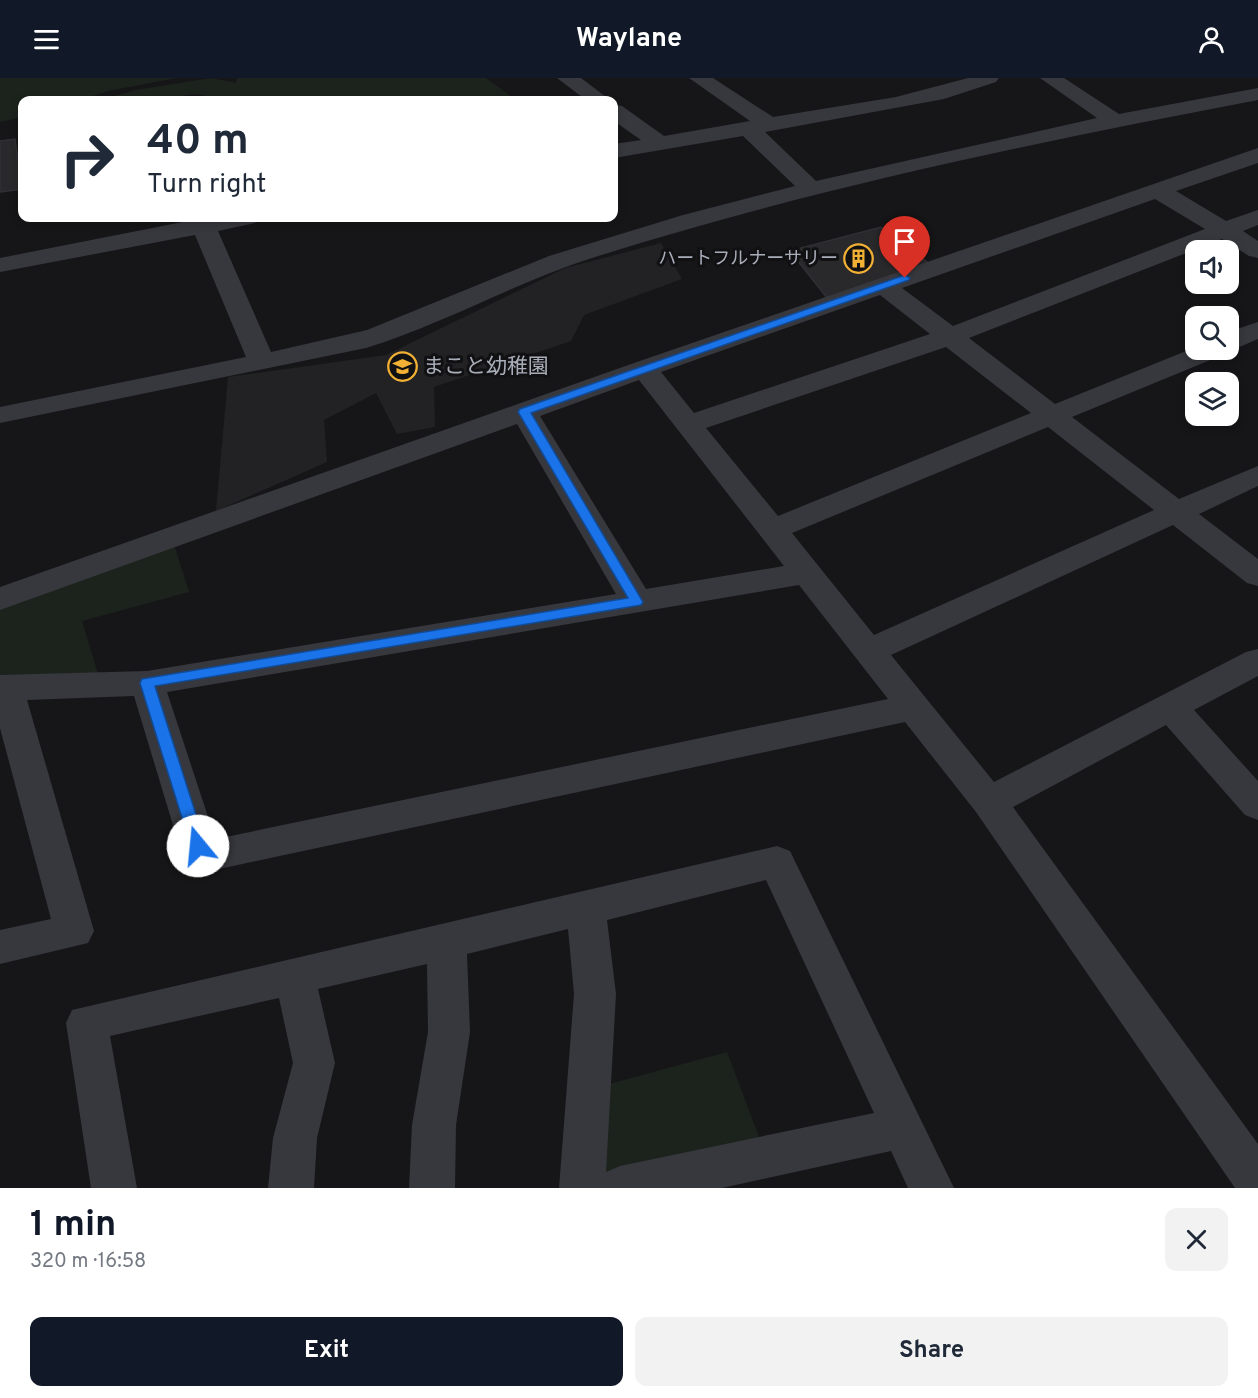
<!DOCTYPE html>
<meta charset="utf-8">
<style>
:root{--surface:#fff;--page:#f2f2f3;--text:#1f2937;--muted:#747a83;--accent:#111827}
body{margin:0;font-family:Overpass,"Noto Sans JP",sans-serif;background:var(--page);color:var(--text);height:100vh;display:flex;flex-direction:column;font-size:22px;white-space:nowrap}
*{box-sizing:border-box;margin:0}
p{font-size:20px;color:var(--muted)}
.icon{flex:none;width:33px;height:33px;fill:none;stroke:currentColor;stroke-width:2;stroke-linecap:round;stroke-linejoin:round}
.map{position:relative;height:1110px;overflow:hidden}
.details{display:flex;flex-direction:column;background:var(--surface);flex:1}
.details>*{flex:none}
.guide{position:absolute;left:18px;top:18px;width:600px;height:126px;border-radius:12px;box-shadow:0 3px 9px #0003;background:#fff;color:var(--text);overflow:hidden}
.buttons{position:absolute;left:1185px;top:162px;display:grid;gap:12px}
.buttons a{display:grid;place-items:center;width:54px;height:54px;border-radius:12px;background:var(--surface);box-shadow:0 3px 9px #0003;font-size:30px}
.pin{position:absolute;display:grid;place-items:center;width:51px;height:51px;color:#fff;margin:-62px -26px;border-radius:50% 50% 50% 0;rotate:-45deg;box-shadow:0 0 6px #0007}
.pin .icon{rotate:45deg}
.me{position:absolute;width:66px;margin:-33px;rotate:343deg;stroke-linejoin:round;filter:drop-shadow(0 0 4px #0008)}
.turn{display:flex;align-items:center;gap:21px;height:126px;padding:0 30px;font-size:27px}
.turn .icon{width:78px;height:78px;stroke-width:2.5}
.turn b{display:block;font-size:42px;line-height:51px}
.round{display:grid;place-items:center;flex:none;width:63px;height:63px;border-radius:12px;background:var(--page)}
.overview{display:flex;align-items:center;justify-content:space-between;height:102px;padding:0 30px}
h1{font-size:36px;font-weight:700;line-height:45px;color:var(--accent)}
.action{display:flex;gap:12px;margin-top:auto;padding:12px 30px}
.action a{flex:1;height:69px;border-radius:12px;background:var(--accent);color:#fff;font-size:24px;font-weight:700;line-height:69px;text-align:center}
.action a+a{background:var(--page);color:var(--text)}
header{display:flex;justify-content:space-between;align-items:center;height:78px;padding:0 30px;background:var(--accent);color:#fff;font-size:27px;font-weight:700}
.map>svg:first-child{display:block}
</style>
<header><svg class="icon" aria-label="menu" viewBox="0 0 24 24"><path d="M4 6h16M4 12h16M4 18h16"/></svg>Waylane<svg class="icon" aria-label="person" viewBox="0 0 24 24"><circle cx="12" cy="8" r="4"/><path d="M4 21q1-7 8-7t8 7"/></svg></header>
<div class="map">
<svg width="1258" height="1110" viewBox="0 0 1258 1110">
<rect width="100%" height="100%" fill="#161618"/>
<!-- built -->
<polygon fill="#222225" points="661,165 682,201 584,237 571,263 434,309 435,349 397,356 376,315 324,342 327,384 216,433 228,299 386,277 565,190"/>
<!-- green -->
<g fill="#1c231d">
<polygon points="0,0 176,0 108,13 82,22 22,22 22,39 0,44"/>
<polygon points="211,0 236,5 237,0 486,0 516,22 237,22 236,16 235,22 215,22 215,20 197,16 149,22 107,20 136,12"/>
<polygon points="172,460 189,514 82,543 101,606 0,610 0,521"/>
<polygon points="727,974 767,1080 620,1110 584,1092 587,1012"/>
</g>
<!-- building -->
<g fill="#29292c" stroke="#303034" stroke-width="1.5">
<polygon points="15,61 22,111 0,114 0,63"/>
<polygon points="881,149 931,187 828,221 790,173"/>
</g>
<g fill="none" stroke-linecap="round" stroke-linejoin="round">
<!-- minor -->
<g fill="#37383d" fill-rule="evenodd">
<polygon points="557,0 581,0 610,22 586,22"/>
<path d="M 689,0 L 713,0 L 773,39 L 896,19 L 968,0 L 999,0 L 996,4 L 944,21 L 765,54 L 816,103 L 1097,40 L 1040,0 L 1064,0 L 1119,36 L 1258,10 L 1258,22 C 1033,65 810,111 592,180 C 514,205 444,246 366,270 L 0,345 L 0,329 L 246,279 L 195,157 L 0,194 L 0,180 L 203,140 L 259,140 L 255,145 L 218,153 L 271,274 L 367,252 L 549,178 L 683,137 L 795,108 L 743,58 L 614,80 L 614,66 L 641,62 L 614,43 L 614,27 L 622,28 L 664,58 L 750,43 Z"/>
<path d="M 1258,70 L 1258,85 L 1176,113 L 1226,143 L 1258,132 L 1258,147 L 1243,153 L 1258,163 L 1258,180 L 1249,178 L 1222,161 L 969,260 L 1055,326 L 1196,269 L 1196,272 L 1224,272 L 1220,278 L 1072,339 L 1179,421 L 1258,388 L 1258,408 L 1199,436 L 1258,481 L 1258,508 L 1247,505 L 1173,447 L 891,577 L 994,704 L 1246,574 L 1258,571 L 1258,598 L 1194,632 L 1258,703 L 1258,742 L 1245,737 L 1166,647 L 1013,729 L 1258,1066 L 1258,1110 L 1235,1110 L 976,734 L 905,644 L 219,791 L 185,778 L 179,767 L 134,618 L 27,622 L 94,853 L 88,865 L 0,886 L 0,852 L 51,841 L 0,650 L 0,597 L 147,593 L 616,516 L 517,346 L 0,532 L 0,509 L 634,285 ZM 1155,121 L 1205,151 L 953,248 L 902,210 ZM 880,217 L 930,256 L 694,335 L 661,294 ZM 946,269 L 1031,335 L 778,438 L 706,350 ZM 639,302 L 784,488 L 646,511 L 540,338 ZM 1048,349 L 1154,432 L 874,557 L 792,455 ZM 799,507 L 888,621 L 221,760 L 214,757 L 167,614 Z"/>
<path d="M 1258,244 L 1258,261 C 1248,265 1237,271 1226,272 L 1228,272 L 1228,254 Z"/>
<path d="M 777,768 L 790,773 L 954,1110 L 908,1110 L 891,1073 L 722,1110 L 559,1110 L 574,916 L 568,851 L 467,876 L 470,954 L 456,1047 L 455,1110 L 409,1110 L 412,1047 L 428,954 L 427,886 L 318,911 L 335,985 L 317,1060 L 314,1110 L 268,1110 L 273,1060 L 293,985 L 279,920 L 110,958 L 137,1110 L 91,1110 L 66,945 L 72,932 ZM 766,802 L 874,1035 L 620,1088 L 606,1094 L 616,916 L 607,842 Z"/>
</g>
</g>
<!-- route -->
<polygon fill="#1a73e8" stroke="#114b97" stroke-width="1.5" points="905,197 910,200 909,202 531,335 643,524 641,527 155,608 206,768 198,774 192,772 140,605 142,601 628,520 518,334 520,331"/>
<!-- icons -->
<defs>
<symbol id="building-ring" viewBox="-11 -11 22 22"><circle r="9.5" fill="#111113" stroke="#f2b134" stroke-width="1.5"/><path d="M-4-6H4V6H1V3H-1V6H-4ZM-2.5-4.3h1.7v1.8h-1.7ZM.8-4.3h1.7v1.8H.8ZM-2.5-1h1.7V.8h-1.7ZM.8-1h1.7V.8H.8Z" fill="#f2b134"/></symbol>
<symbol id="school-ring" viewBox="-11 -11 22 22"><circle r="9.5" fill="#111113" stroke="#f2b134" stroke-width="1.5"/><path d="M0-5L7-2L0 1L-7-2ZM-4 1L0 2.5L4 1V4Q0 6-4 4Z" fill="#f2b134"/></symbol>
</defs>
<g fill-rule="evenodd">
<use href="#building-ring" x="842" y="164" width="33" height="33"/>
<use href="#school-ring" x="386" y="272" width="33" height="33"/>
</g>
<g text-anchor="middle" stroke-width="6" stroke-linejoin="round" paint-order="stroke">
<!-- far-poi labels -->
<g font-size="18" fill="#a8adb8" stroke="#111113" text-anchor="end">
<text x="838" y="186">ハートフルナーサリー</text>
</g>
<!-- poi labels -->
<g font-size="21" fill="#a8adb8" stroke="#111113" text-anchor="start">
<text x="423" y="295">まこと幼稚園</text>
</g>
</g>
</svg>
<div class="buttons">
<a><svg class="icon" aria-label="sound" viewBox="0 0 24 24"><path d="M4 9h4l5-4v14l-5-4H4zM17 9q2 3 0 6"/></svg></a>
<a><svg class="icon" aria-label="search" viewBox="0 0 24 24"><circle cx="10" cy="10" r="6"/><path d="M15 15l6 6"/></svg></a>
<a><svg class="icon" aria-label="layers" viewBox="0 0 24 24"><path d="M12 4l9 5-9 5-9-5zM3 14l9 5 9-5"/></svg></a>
</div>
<div class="pin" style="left:905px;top:200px;background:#d93025"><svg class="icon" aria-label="arrive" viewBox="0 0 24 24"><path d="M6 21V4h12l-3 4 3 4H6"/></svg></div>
<svg class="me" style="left:198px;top:768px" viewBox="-20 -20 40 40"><circle r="19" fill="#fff"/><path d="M0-13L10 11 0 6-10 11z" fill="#1a73e8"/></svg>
<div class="guide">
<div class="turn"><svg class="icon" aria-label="right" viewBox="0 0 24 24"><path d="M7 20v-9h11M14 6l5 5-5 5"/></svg><div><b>40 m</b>Turn right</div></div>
</div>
</div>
<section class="details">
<div class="overview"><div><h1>1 min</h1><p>320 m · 16:58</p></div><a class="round"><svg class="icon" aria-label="close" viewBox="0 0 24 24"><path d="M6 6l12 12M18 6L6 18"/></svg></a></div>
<div class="action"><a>Exit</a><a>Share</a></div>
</section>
